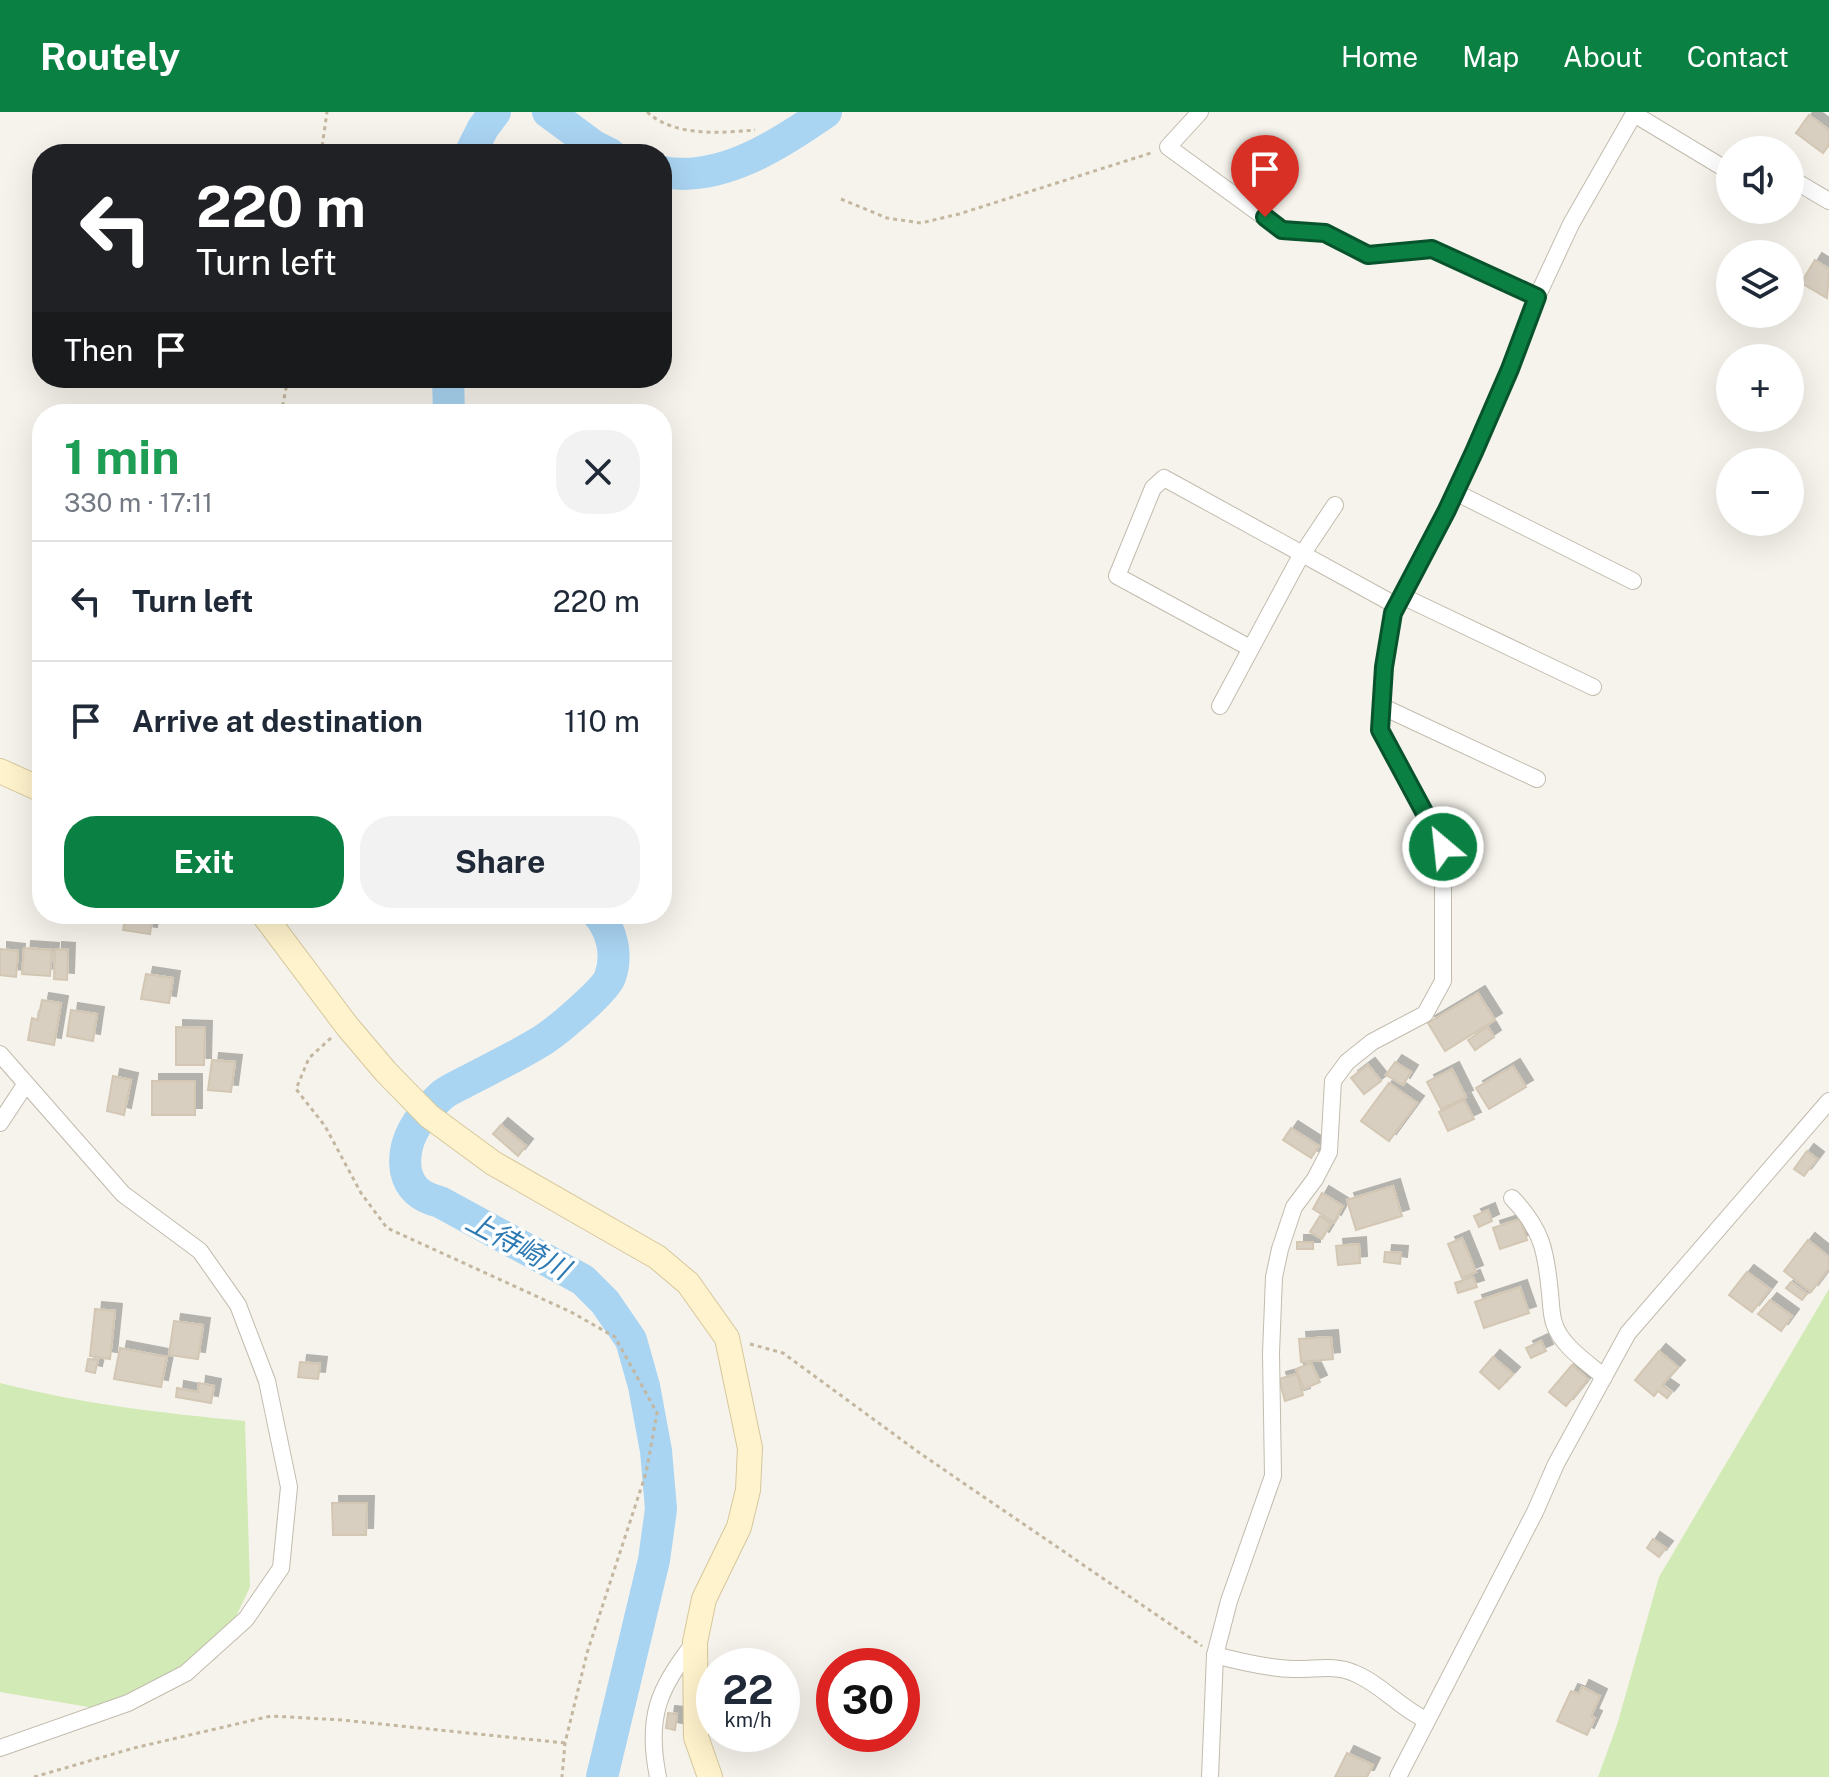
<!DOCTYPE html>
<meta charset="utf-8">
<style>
:root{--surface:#fff;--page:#f2f2f3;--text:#1f2937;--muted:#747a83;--line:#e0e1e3;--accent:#0b8043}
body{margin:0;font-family:"Public Sans","Noto Sans JP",sans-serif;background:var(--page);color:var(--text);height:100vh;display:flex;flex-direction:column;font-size:30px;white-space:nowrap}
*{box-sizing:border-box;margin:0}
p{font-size:26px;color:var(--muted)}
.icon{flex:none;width:44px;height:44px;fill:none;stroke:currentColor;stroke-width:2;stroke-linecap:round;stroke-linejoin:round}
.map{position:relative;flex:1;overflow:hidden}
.details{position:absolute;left:32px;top:292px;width:640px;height:520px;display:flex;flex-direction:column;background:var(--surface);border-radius:32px;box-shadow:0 8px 32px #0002}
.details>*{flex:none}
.hud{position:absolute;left:32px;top:32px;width:640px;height:244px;border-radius:32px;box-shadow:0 8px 32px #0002;background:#202124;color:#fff;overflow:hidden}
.tools{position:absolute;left:1716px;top:24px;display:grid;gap:16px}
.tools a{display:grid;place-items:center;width:88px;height:88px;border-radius:50%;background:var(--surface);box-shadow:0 8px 32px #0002;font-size:40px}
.speed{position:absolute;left:696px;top:1536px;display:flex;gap:16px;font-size:40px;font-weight:700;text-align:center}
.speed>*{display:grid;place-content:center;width:104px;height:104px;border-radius:50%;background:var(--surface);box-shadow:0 8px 32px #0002;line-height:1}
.speed small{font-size:20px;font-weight:400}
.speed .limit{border:12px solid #d22;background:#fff;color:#111}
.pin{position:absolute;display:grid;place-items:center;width:68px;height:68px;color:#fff;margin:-82px -34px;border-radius:50% 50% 50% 0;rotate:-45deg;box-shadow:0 0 8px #0007}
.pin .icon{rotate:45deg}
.me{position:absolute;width:88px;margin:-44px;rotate:332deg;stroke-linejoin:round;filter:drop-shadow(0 0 6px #0008)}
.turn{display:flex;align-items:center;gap:28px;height:168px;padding:0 32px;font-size:36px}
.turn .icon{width:104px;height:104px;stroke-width:2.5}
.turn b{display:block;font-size:56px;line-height:68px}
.then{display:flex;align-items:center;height:76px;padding:0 32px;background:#0003;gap:16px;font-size:30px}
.round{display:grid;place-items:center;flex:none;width:84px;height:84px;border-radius:32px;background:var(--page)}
.overview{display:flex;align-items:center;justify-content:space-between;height:136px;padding:0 32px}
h1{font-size:48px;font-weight:700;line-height:60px;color:#1e9e55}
.cta{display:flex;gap:16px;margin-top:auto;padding:16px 32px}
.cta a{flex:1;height:92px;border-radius:32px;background:var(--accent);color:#fff;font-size:32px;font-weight:700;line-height:92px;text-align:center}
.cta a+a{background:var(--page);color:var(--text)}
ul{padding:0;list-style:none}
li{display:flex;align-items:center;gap:24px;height:120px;padding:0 32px;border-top:2px solid var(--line)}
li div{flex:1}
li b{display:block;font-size:30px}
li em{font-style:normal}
header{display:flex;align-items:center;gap:48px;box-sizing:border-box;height:112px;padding:0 40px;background:var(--accent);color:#fff}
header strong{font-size:38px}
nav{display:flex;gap:44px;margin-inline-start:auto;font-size:28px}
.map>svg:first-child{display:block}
</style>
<header>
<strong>Routely</strong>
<nav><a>Home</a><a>Map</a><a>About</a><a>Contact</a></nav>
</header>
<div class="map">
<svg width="1829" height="1665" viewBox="0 0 1829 1665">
<defs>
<filter id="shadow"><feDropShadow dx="7" dy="-7" stdDeviation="0" flood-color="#0004"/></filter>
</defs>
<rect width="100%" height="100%" fill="#f6f3ec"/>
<!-- green -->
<g fill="#d2eab5">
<polygon points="1829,1177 1829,1665 1598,1665 1617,1613 1659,1465"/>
<path d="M 0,1271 C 82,1292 161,1301 245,1309 L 250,1475 L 216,1547 L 118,1600 L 0,1580 Z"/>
</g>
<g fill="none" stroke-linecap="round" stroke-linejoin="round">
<!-- river -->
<g stroke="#a9d4f2" stroke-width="32">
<polyline points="548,0 594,34 610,42"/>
<polyline points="470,42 483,16 495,0"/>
<path d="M 662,60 C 721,71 780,32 826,0"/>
<polyline points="448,266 449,302"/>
<path d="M 598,802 C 612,819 618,843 610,865 C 605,879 557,919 543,928 C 519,943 492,956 467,969 C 458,974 447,978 440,985 C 419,1005 401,1029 406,1059 C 410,1078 423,1086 440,1090 L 583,1168 L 605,1190 L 631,1228 L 644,1274 L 656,1339 L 661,1397 L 654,1448 L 602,1665"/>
</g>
</g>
<!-- building -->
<g fill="#d8cfc1" stroke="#d3c7b4" stroke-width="2" filter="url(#shadow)">
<polygon points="1809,3 1829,18 1829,33 1823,41 1796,21"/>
<polygon points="1815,148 1829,157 1827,186 1801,171"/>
<polygon points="126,802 153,802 150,822 123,818"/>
<polygon points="24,836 52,838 50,864 22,862"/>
<polygon points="0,837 18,839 16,865 0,863"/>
<polygon points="55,837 68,838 67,868 54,867"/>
<polygon points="146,862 173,866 169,891 141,887"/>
<polygon points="1478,881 1495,908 1445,939 1428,911"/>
<polygon points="42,888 61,891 54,933 28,928 32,906 38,908"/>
<polygon points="71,898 97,902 93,929 67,924"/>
<polygon points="176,915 205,916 204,953 176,953"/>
<polygon points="1488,915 1494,925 1475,938 1468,928"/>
<polygon points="212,948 235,950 231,980 208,978"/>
<polygon points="1395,950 1411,960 1403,973 1386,963"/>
<polygon points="1368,953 1381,969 1364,982 1351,966"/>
<polygon points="1513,954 1526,975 1489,997 1476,976"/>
<polygon points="1452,957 1466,985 1441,997 1427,970"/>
<polygon points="113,964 131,968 124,1003 107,999"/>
<rect x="152" y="969" width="43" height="34"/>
<polygon points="1389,971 1417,991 1389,1029 1361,1009"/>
<polygon points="1464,988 1474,1007 1448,1019 1439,1000"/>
<polygon points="501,1013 526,1034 518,1044 493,1022"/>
<polygon points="1291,1016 1319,1034 1311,1046 1283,1028"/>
<polygon points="1807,1039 1817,1047 1804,1064 1794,1057"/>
<polygon points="1393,1074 1402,1104 1356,1118 1347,1088"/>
<polygon points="1322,1081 1343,1094 1334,1110 1313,1097"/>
<polygon points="1488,1098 1492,1109 1479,1115 1474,1104"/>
<polygon points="1320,1104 1331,1112 1322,1127 1310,1120"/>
<polygon points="1520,1107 1527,1128 1500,1137 1493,1116"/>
<polygon points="1462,1126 1476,1160 1462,1166 1448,1132"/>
<polygon points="1808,1128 1829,1145 1829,1156 1811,1180 1784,1159"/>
<rect x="1297" y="1130" width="16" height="7"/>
<polygon points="1359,1132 1360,1151 1338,1153 1336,1134"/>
<polygon points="1385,1140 1401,1141 1400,1152 1384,1150"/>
<polygon points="1747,1160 1770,1177 1752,1200 1729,1183"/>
<polygon points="1473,1165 1477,1175 1458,1181 1455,1171"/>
<polygon points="1791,1170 1807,1182 1802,1188 1786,1176"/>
<polygon points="1520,1175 1529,1201 1484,1216 1475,1190"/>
<polygon points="1770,1188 1792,1204 1781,1219 1758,1202"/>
<polygon points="95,1197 115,1199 110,1247 90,1244"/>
<polygon points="174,1209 203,1213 198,1247 169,1243"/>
<polygon points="1331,1225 1333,1247 1301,1250 1299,1227"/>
<polygon points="1541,1229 1546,1239 1531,1246 1526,1236"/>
<polygon points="120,1236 167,1245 161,1275 114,1267"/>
<polygon points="1659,1239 1678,1255 1662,1273 1672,1280 1667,1286 1658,1279 1654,1284 1635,1268"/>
<polygon points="1493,1245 1513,1262 1499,1277 1480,1260"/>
<polygon points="88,1247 98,1248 95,1261 86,1259"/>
<polygon points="300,1250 320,1252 318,1267 298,1265"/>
<polygon points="1311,1251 1320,1270 1304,1277 1296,1257"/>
<polygon points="1572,1253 1588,1267 1566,1294 1549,1280"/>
<polygon points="1297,1262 1303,1283 1285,1289 1279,1267"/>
<polygon points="199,1271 214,1274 211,1291 176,1285 177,1276 198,1280"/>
<polygon points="332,1391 367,1391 366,1423 333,1423"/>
<polygon points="1653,1427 1666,1436 1659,1445 1647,1436"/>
<polygon points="1582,1575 1600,1584 1591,1604 1595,1606 1587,1623 1557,1609 1571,1579 1579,1582"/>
<polygon points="668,1601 677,1602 675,1618 666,1616"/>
<polygon points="1347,1641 1373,1653 1367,1665 1335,1665"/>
</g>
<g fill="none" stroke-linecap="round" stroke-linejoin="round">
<defs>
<g id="street">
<polyline points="1200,0 1168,35 1282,118 1325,121 1368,143 1432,137 1537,185"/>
<polyline points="1634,2 1722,55 1730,56"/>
<polyline points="1790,66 1829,89"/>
<polyline points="1455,380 1633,469"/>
<polyline points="1402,484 1593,575"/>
<polyline points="1250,536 1117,464 1153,376 1164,366 1397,494"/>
<polyline points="1220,594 1299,447 1335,393"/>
<polyline points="1381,594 1537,667"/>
<polyline points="0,942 123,1082 200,1139 238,1193 267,1269 289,1375 281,1456 246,1507 186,1561 128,1591 0,1636"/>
<polyline points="0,1011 25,973"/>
<path d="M 1512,1086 C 1542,1117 1546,1139 1550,1181 C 1551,1190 1551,1202 1554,1211 C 1561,1234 1587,1250 1604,1265"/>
<path d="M 1215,1543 C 1241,1550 1266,1556 1293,1557 C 1314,1558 1334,1552 1354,1561 C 1381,1572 1400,1596 1426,1608"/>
<path d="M 658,1665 C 646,1606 658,1576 695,1530"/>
<polyline points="1210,1665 1215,1543 1229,1489 1273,1364 1271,1241 1274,1165 1280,1137 1294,1095 1315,1067 1329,1040 1333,969 1347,950 1372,930 1425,902 1443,869 1443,735 1380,618 1384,555 1393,501 1447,398 1474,340 1510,257 1537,185 1571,112 1635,0"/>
<polyline points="1398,1665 1535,1400 1556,1352 1628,1221 1829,989"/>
</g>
<g id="secondary">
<polyline points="0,659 42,678"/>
<polyline points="263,802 347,914 386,960 429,1004 493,1051 657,1145 688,1171 727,1226 750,1336 748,1378 739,1415 704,1487 695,1530 696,1625 710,1665"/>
</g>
</defs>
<!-- street casing -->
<use href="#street" stroke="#c2bbae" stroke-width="18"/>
<!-- secondary casing -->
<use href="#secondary" stroke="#d6c79b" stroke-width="26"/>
<!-- path -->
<g stroke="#c4b79f" stroke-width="3" stroke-dasharray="4 4" stroke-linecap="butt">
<path d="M 647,0 C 675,25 720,21 755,18"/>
<polyline points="321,42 327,0"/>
<polyline points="841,87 887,106 921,111 959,102 1151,41"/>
<polyline points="281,302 288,266"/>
<polyline points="331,926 309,946 296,977 325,1014 361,1081 387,1116 571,1200 615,1225 657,1301 646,1361 587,1541 565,1631 562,1665"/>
<polyline points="750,1232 783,1241 921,1342 1202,1534"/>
<polyline points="34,1665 134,1636 271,1604 342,1608 565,1631"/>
</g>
<!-- street -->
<use href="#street" stroke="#fff" stroke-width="16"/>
<!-- secondary -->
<use href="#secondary" stroke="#fff3cd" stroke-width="24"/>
</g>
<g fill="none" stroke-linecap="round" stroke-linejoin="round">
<defs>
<polyline id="route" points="1265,105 1282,118 1325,121 1368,143 1432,137 1537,185 1510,257 1474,340 1447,398 1393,501 1384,555 1380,618 1443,735"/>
</defs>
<!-- route casing -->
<use href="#route" stroke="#07532c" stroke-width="20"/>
<!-- route -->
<use href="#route" stroke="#0b8043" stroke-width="14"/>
</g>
<g text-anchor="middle" stroke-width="7" stroke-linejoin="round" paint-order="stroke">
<!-- water labels -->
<g font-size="28" font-style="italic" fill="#2e7ab2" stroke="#fff">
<text transform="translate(518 1133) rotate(28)" y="10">上待崎川</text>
</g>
</g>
</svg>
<div class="tools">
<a><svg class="icon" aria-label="sound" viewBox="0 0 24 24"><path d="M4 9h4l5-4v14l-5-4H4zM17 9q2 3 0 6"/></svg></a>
<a><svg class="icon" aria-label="layers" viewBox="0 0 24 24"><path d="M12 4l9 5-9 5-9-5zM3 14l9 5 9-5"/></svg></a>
<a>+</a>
<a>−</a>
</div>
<div class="speed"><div>22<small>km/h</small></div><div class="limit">30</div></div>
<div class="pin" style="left:1265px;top:105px;background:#d93025"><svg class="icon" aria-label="arrive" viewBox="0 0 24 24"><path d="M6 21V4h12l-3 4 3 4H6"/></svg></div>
<svg class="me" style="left:1443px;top:735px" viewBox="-20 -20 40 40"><circle r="17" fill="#0b8043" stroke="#fff" stroke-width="3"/><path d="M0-11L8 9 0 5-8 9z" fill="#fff"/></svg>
<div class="hud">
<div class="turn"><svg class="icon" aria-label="left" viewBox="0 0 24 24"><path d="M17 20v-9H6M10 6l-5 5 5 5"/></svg><div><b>220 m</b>Turn left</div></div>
<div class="then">Then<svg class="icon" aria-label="arrive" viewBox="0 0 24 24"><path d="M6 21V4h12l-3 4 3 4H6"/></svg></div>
</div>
<section class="details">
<div class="overview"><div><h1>1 min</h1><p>330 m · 17:11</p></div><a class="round"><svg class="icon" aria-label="close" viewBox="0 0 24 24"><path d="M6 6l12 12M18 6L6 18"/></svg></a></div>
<ul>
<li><svg class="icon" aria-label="left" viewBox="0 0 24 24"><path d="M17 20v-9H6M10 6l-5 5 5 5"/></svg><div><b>Turn left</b></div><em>220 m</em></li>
<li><svg class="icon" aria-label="arrive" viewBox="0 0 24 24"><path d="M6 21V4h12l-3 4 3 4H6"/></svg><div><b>Arrive at destination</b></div><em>110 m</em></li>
</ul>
<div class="cta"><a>Exit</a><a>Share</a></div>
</section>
</div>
